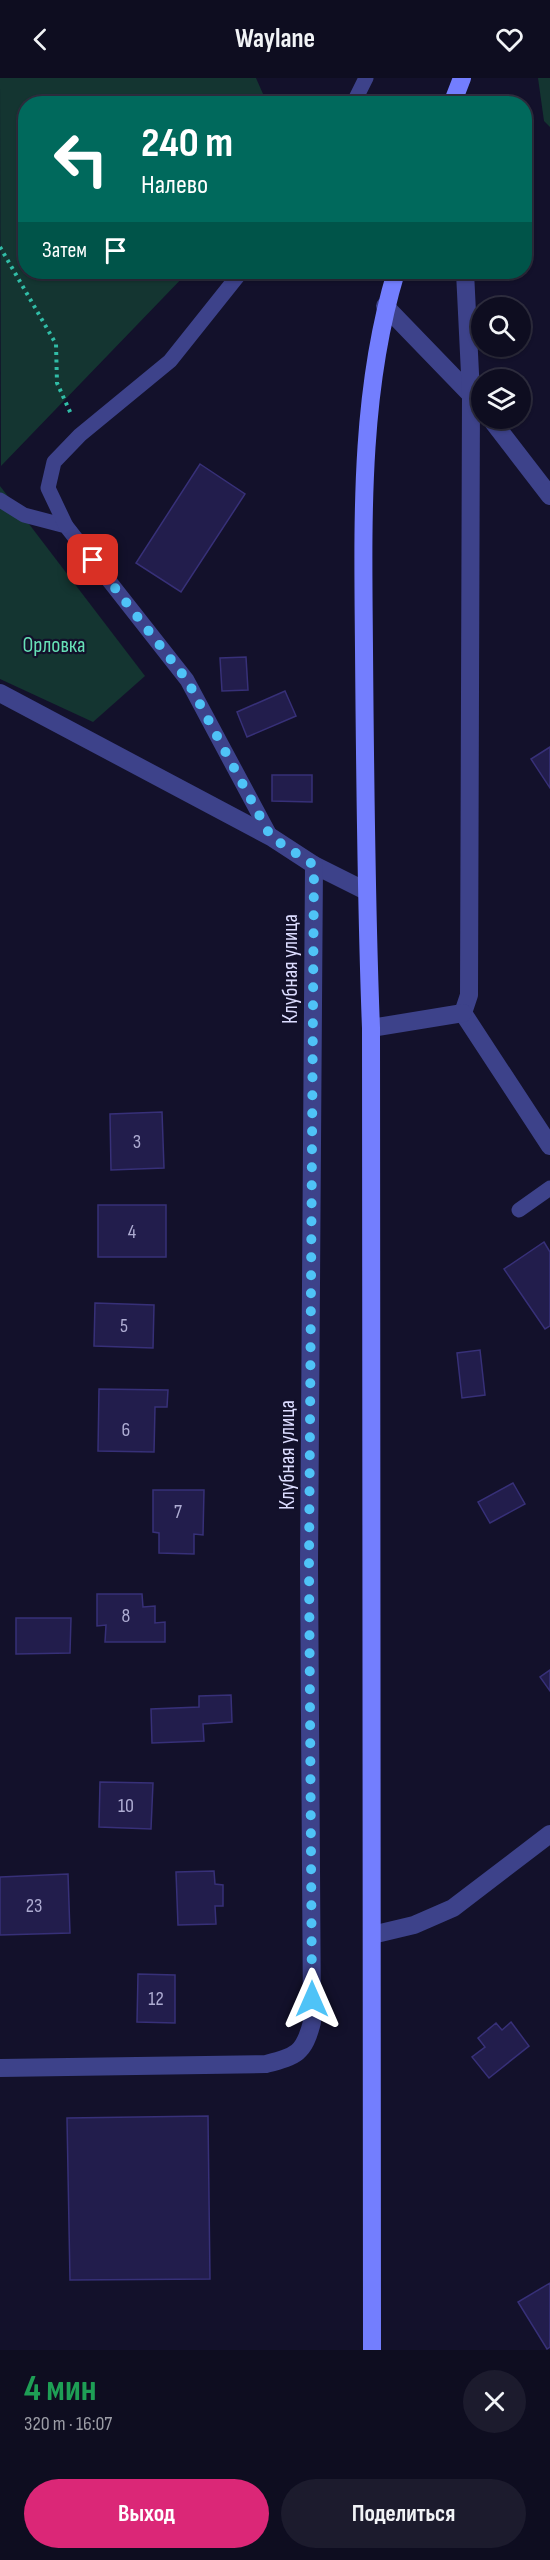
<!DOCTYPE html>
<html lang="ru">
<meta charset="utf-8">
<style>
:root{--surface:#0e0d20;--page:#1c1b2d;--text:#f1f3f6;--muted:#9b9ca5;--line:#2e2d3e;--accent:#db2777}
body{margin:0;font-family:"Sofia Sans Condensed",sans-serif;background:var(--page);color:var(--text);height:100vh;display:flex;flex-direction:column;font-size:22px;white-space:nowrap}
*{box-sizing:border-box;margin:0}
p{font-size:20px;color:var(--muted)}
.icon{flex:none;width:33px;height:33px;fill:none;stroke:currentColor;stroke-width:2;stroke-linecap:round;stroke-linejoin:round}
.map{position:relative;height:2272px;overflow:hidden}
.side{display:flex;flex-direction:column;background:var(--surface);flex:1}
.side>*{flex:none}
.banner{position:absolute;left:18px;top:18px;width:514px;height:183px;border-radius:24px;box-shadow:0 2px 4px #0004,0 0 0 2px var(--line);background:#00695c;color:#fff;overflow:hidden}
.buttons{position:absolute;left:471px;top:219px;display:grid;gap:12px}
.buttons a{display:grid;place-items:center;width:60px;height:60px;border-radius:50%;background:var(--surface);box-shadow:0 2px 4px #0004,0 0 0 2px var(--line);font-size:30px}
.pin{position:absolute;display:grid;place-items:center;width:51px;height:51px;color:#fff;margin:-26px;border-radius:12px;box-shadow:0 3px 9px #0006}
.me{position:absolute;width:66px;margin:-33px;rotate:0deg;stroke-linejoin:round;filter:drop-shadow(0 0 4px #0008)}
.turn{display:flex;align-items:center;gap:21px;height:126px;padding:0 24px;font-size:27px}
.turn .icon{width:78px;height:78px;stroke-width:2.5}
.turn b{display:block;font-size:42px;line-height:51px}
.then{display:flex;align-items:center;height:57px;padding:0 24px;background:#0003;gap:12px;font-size:22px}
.round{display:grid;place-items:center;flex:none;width:63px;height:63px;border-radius:32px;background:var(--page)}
.headline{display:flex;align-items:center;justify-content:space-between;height:102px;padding:0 24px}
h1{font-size:36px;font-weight:700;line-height:45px;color:#1e9e55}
.action{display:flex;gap:12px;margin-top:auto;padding:12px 24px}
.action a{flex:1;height:69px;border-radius:36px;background:var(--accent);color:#fff;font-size:24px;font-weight:700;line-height:69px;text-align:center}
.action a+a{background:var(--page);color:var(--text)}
header{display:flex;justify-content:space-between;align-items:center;height:78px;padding:0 24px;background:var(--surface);font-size:27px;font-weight:700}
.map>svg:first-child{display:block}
</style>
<header><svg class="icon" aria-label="back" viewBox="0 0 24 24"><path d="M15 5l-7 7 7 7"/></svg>Waylane<svg class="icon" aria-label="heart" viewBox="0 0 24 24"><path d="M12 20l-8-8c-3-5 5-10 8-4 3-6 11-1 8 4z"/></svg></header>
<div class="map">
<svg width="550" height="2272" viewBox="0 0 550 2272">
<rect width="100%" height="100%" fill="#13112b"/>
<!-- green -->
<g fill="#143531">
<polygon points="0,0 256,0 267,25 26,26 26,194 188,194 1,388"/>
<polygon points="538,0 550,0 550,49 544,43"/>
<polygon points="0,408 145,598 93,644 0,601"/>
</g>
<!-- building -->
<g fill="#221d4c" stroke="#373078" stroke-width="1.5">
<polygon points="200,386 245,416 181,514 136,485"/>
<polygon points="246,579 248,612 222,613 220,580"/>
<polygon points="285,613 296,638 247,659 237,634"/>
<polygon points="550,669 550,710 531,681"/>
<polygon points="272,697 312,697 312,724 272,723"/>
<polygon points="162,1034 164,1090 111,1092 110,1036"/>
<rect x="98" y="1127" width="68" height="52"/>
<polygon points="544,1164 550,1174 550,1248 545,1251 504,1191"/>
<polygon points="95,1225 154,1227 153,1270 94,1268"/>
<polygon points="480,1272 485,1317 462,1320 457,1275"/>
<polygon points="99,1311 168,1312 167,1329 155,1329 154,1374 98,1373"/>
<polygon points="513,1405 525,1426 490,1445 478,1424"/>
<polygon points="153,1412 204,1412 203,1457 194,1456 194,1476 159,1475 159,1455 153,1454"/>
<polygon points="97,1516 142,1516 143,1529 155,1528 155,1545 165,1544 165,1564 105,1564 106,1547 97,1548"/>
<polygon points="16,1540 71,1540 70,1575 16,1576"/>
<polygon points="550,1592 550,1613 540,1599"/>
<polygon points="231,1617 232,1644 203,1646 204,1663 152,1665 151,1631 199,1629 199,1618"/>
<polygon points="100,1704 153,1705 151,1751 99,1749"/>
<polygon points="214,1793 215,1806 223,1807 223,1828 215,1828 216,1846 178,1847 176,1794"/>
<polygon points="68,1796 70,1855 0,1857 0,1799"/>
<polygon points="138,1896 175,1897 175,1945 137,1944"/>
<polygon points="511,1944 529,1968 489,2000 472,1979 485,1969 478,1960 496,1945 502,1952"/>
<polygon points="208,2038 210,2201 70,2202 67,2040"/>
<polygon points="550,2205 550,2269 547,2271 518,2224"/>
</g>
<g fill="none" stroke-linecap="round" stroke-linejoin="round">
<!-- path -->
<polyline stroke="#31bda7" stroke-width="4" stroke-dasharray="3 4.5" stroke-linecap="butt" points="0,169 56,266 57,305 71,336"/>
<!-- lane -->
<g stroke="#3d428a" stroke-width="15">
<polyline points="353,26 366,0"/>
<polyline points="0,422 24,437 66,448 187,602 271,759"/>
<polyline points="66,448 48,410 54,384 80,357 170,283 241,194"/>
<polyline points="519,1132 550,1110"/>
</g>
<!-- street -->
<g stroke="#3d428a" stroke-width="18">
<polyline points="385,228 473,319"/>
<polyline points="490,340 550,418"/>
<polyline points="0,615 271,759 314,787 366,813"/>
<polyline points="463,935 469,917 471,316 465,194"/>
<polyline points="463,935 550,1068"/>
<polyline points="371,950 463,935"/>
<polyline points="372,1857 414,1847 453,1830 550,1756"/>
<path d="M 0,1990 L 266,1986 C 296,1978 304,1976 312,1944 L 309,1486 L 314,787"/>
</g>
<!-- secondary -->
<g stroke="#737efe" stroke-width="18">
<polyline points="452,26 462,0"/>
<path d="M 372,2272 L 371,950 C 366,824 365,698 364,572 C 363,446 359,316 396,194"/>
</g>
</g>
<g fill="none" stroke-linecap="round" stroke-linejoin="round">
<!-- route -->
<polyline stroke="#4fc3f7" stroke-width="10" stroke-dasharray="0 18" points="93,482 187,602 271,759 314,787 309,1486 312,1921"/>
</g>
<g text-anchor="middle" stroke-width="4.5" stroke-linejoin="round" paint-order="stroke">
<!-- number labels -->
<g font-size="20" fill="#aeacd2">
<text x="137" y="1070">3</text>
<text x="132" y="1160">4</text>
<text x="124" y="1254">5</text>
<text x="126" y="1358">6</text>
<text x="178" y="1440">7</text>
<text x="126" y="1544">8</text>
<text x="126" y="1734">10</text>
<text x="34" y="1834">23</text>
<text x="156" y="1927">12</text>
</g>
<!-- park labels -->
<g font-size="22" fill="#66e0b6" stroke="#13112b">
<text x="54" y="574">Орловка</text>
</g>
<!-- street labels -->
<g font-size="22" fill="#dcdcff" stroke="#13112b">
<text transform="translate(289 891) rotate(-90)" y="8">Клубная улица</text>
<text transform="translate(286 1377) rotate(-90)" y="8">Клубная улица</text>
</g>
</g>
</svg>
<div class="buttons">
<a><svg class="icon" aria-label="search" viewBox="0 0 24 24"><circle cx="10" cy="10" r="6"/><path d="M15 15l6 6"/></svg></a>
<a><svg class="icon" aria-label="layers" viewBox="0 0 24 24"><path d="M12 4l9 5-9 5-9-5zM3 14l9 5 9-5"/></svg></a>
</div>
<div class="pin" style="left:93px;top:482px;background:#d93025"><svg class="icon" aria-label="arrive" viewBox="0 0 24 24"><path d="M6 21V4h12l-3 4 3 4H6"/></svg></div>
<svg class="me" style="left:312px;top:1921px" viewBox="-20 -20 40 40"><path d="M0-17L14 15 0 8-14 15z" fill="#4fc3f7" stroke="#fff" stroke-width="4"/></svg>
<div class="banner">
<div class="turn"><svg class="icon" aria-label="left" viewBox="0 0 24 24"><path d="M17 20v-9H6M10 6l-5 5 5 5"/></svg><div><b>240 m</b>Налево</div></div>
<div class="then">Затем<svg class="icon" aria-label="arrive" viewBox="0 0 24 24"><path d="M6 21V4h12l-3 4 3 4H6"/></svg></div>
</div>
</div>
<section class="side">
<div class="headline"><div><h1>4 мин</h1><p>320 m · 16:07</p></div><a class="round"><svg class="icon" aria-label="close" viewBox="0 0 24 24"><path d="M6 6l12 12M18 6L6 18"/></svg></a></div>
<div class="action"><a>Выход</a><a>Поделиться</a></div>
</section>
